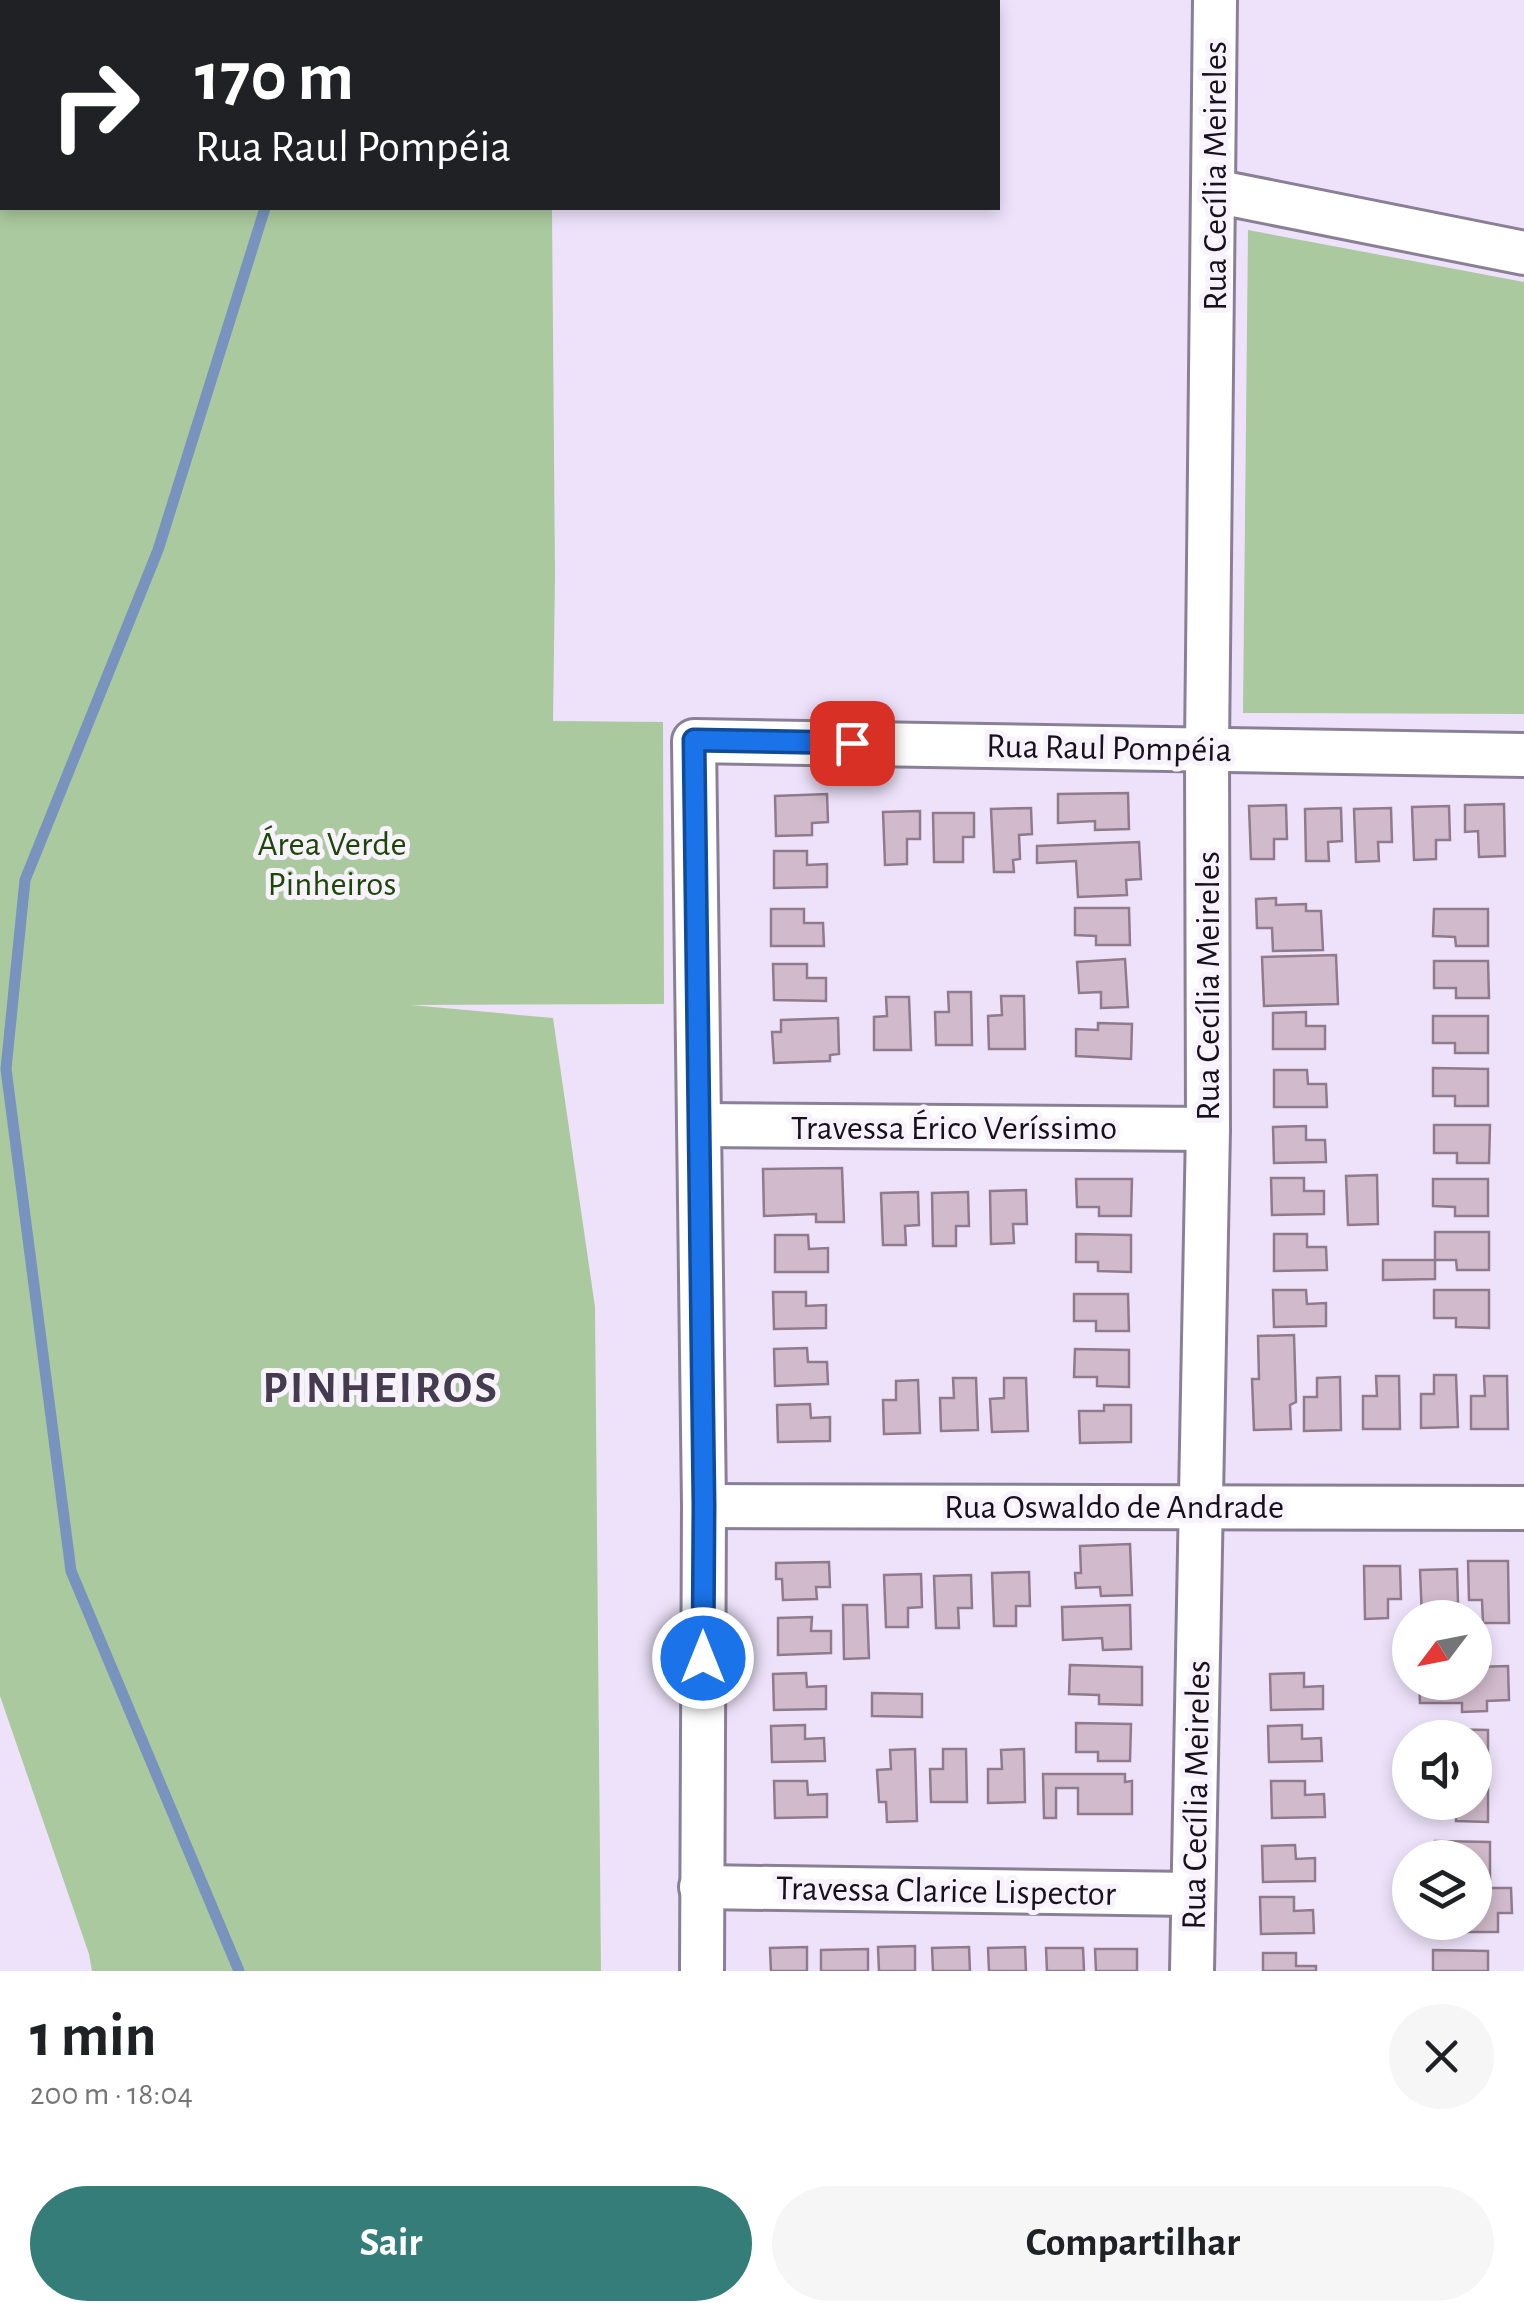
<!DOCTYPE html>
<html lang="pt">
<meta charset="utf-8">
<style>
:root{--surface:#fff;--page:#f6f6f6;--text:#202124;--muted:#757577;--accent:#357d79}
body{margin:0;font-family:"Alegreya Sans",sans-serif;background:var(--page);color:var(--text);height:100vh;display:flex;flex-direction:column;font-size:38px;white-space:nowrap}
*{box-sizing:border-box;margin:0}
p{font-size:32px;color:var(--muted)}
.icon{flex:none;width:55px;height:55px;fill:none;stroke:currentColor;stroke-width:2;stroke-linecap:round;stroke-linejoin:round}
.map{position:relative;height:1971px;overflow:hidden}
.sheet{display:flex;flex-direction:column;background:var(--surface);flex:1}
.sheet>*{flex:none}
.banner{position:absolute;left:0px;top:0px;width:1000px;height:210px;box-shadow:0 5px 15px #0003;background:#202124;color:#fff;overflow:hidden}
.needle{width:65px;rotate:238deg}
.fabs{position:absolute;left:1392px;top:1600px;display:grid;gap:20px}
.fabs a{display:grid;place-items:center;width:100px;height:100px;border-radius:50%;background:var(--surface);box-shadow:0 5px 15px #0003;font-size:50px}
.pin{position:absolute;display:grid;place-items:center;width:85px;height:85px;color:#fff;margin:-42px;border-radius:20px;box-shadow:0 5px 15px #0006}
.me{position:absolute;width:110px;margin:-55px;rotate:0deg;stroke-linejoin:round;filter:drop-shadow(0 0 8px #0008)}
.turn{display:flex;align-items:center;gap:35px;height:210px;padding:0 30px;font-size:45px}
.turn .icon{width:130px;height:130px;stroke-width:2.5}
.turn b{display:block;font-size:70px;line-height:85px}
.round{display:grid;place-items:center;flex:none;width:105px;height:105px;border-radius:52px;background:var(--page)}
.overview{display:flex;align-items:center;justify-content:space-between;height:170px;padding:0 30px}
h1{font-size:60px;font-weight:700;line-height:75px}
.cta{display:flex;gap:20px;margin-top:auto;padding:20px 30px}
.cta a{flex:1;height:115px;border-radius:60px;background:var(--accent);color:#fff;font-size:40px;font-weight:700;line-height:115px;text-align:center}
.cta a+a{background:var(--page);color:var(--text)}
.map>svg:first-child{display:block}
</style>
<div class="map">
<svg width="1524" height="1971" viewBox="0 0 1524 1971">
<rect width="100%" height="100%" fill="#ede2fa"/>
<!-- green -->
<g fill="#aac99e">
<polygon points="0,0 559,0 559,2 2,2 2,208 552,208 555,577 553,721 663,722 664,1004 411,1005 553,1018 595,1307 601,1971 92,1971 89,1954 0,1696"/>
<polygon points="1248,230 1524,282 1524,714 1243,713"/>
</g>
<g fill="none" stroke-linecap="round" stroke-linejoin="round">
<!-- stream -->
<g stroke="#7793be" stroke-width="11">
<polyline points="330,2 331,0"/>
<polyline points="239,1971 71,1571 6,1069 25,880 158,550 265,208"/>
</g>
</g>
<!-- building -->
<g fill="#d0bacb" stroke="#8f7b8b" stroke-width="2.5">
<polygon points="1128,793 1129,829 1095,830 1095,821 1058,823 1058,794"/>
<polygon points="827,794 828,822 812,823 812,835 776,836 775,796"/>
<polygon points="1504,804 1505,856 1479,857 1478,831 1465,832 1465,805"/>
<polygon points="1286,805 1287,839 1274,839 1274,859 1251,859 1249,806"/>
<polygon points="1449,806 1450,840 1436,840 1436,859 1414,860 1412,807"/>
<polygon points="1031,808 1032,834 1019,835 1020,859 1013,860 1014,872 994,872 991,809"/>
<polygon points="1341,808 1342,841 1328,842 1329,861 1306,861 1305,809"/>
<polygon points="1391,808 1392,842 1378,842 1379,861 1356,862 1354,809"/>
<polygon points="920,811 920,839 907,839 907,864 885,865 883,812"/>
<polygon points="933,813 974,813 974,837 963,837 963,862 934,862"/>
<polygon points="1139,842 1141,879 1126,880 1127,895 1078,897 1076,861 1037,863 1037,846"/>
<polygon points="774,851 807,851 807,865 827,864 827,887 774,888"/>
<polygon points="1276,898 1276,905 1306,904 1306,911 1321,911 1323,950 1273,951 1272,928 1257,928 1256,899"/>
<polygon points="1075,908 1129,908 1130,945 1096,945 1096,936 1075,935"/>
<polygon points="771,909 804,909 804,923 823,923 824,946 771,946"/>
<polygon points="1434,909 1488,909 1488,946 1456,946 1455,937 1433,936"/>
<polygon points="1336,955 1338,1004 1264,1006 1262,957"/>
<polygon points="1125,959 1128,1007 1101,1008 1101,992 1079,993 1077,962"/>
<polygon points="1434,961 1488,961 1489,998 1456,998 1456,988 1434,988"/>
<polygon points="773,964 807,964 807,978 826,978 826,1001 774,1000"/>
<polygon points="948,992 971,992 972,1045 936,1045 935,1012 949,1012"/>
<polygon points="1001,996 1024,996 1025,1049 989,1049 988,1016 1002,1015"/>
<polygon points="886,997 909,997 911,1050 874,1050 874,1017 887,1016"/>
<polygon points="1306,1012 1306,1026 1325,1026 1325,1049 1273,1049 1273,1013"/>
<polygon points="1433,1016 1488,1016 1488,1053 1455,1053 1455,1043 1433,1043"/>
<polygon points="838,1018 839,1054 830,1055 830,1061 774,1063 772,1032 781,1032 781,1020"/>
<polygon points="1098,1023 1132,1024 1131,1059 1076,1056 1076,1029 1098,1030"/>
<polygon points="1433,1068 1488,1069 1488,1106 1455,1106 1455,1096 1433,1096"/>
<polygon points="1274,1070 1307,1070 1308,1084 1326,1084 1327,1107 1274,1107"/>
<polygon points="1434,1125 1490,1125 1489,1163 1457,1163 1457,1153 1434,1153"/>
<polygon points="1306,1126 1306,1140 1325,1140 1326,1162 1274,1163 1273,1127"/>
<polygon points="842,1168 844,1222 816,1222 816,1214 764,1216 763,1169"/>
<polygon points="1377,1175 1378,1224 1348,1225 1346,1176"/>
<polygon points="1271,1178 1304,1178 1304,1191 1324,1191 1324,1214 1272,1215"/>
<polygon points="1076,1179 1132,1179 1131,1216 1099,1216 1099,1207 1077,1207"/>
<polygon points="1433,1179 1488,1179 1488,1216 1455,1216 1455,1207 1433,1206"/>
<polygon points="1026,1190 1027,1224 1013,1224 1014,1243 991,1244 990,1191"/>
<polygon points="918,1192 919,1225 905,1226 906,1245 883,1245 881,1193"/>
<polygon points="968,1192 969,1226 956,1226 956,1246 933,1246 932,1193"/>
<polygon points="1435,1232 1489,1232 1489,1270 1457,1270 1456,1260 1435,1260"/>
<polygon points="1076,1234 1131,1235 1131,1272 1098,1271 1098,1262 1076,1262"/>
<polygon points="1274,1234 1307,1234 1307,1247 1326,1247 1327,1270 1274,1271"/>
<polygon points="775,1235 808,1235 809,1249 828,1248 828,1272 775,1272"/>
<polygon points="1383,1260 1435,1260 1435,1279 1383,1280"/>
<polygon points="1273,1290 1306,1290 1307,1304 1326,1303 1326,1326 1274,1327"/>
<polygon points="1434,1290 1489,1290 1489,1328 1456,1327 1456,1318 1434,1318"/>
<polygon points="773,1292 806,1292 806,1306 826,1305 826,1328 774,1329"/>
<polygon points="1074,1294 1128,1294 1129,1331 1096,1331 1096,1321 1074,1321"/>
<polygon points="1294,1335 1296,1402 1290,1405 1291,1429 1254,1430 1252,1379 1259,1379 1258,1336"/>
<polygon points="807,1348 808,1362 827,1362 828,1384 775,1386 774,1349"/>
<polygon points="1075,1349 1129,1350 1129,1387 1097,1386 1097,1377 1074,1377"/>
<polygon points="1434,1375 1456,1375 1458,1427 1421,1428 1421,1394 1434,1394"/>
<polygon points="1376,1376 1399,1376 1400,1429 1363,1429 1363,1396 1377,1396"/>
<polygon points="1484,1376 1507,1376 1508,1429 1471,1429 1471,1396 1485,1396"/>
<polygon points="1340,1377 1341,1430 1304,1431 1304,1397 1317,1397 1317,1378"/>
<polygon points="953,1378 976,1378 978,1430 941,1431 940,1398 954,1398"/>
<polygon points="1004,1378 1026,1378 1028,1431 992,1432 990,1399 1004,1398"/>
<polygon points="918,1380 920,1433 884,1434 883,1400 896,1400 896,1381"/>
<polygon points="810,1404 811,1418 830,1417 830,1441 778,1442 777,1405"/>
<polygon points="1104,1405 1131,1405 1131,1442 1080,1443 1079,1411 1104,1411"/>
<polygon points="1130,1544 1132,1595 1101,1596 1100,1587 1076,1588 1075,1573 1081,1573 1080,1546"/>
<polygon points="1468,1561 1508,1561 1509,1623 1483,1623 1482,1600 1469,1600"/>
<polygon points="829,1562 830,1587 816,1587 817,1599 783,1600 782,1579 776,1579 776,1563"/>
<polygon points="1364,1566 1400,1566 1401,1599 1388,1599 1388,1618 1365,1619"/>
<polygon points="1457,1569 1458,1603 1444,1603 1445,1618 1422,1618 1420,1570"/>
<polygon points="1029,1572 1030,1606 1016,1606 1016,1626 994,1626 992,1573"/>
<polygon points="921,1574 922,1607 908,1608 908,1627 886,1627 884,1575"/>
<polygon points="971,1575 972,1608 958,1608 959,1628 936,1628 934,1576"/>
<polygon points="843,1605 867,1605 869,1658 844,1659"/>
<polygon points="1130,1605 1131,1649 1103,1650 1102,1638 1063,1640 1062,1607"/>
<polygon points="812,1617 811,1631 831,1631 831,1653 778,1655 778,1618"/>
<polygon points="1070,1665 1142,1667 1142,1705 1099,1704 1099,1695 1069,1694"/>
<polygon points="1508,1666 1509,1700 1487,1701 1487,1711 1462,1712 1462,1703 1420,1703 1419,1682 1475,1682 1475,1667"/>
<polygon points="806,1673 807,1687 826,1686 826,1709 774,1710 773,1674"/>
<polygon points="1304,1673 1304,1687 1323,1686 1323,1709 1271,1710 1270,1674"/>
<polygon points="872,1693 922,1694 922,1717 872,1716"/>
<polygon points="1076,1723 1131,1724 1130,1761 1098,1761 1098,1752 1076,1752"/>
<polygon points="805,1725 805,1739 824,1738 825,1761 772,1762 771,1726"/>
<polygon points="1302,1725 1302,1739 1321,1738 1322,1761 1269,1762 1268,1726"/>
<polygon points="1433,1729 1488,1730 1488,1767 1475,1767 1475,1738 1433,1738"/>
<polygon points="915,1749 917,1821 887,1822 886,1802 879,1802 877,1770 891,1769 890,1750"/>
<polygon points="943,1749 966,1749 967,1802 931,1802 930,1769 943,1769"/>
<polygon points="1024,1749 1025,1802 988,1803 988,1769 1002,1769 1001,1750"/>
<polygon points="1043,1774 1125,1774 1125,1782 1132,1781 1132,1814 1078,1814 1078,1788 1056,1788 1056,1818 1044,1818"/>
<polygon points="774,1781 807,1781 808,1795 827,1794 827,1817 775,1818"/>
<polygon points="1271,1781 1305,1781 1305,1795 1324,1794 1325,1817 1272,1818"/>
<polygon points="1475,1785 1488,1785 1488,1822 1456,1821 1456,1812 1434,1812 1433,1802 1475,1802"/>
<polygon points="1435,1841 1490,1842 1490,1879 1475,1879 1475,1858 1435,1858"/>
<polygon points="1295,1845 1296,1859 1315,1858 1315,1881 1263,1882 1262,1846"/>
<polygon points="1475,1888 1511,1888 1512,1913 1498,1913 1498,1932 1466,1932 1465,1922 1475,1922"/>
<polygon points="1260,1897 1294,1897 1294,1911 1313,1910 1314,1933 1261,1934"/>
<polygon points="915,1946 915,1971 879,1971 878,1947"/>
<polygon points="807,1947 807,1971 771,1971 770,1948"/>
<polygon points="969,1947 970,1971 933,1971 932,1948"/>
<polygon points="1025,1947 1026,1971 989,1971 988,1948"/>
<polygon points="1046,1948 1083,1948 1084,1971 1047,1971"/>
<polygon points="868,1949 868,1971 821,1971 821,1950"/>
<polygon points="1095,1949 1137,1949 1137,1971 1096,1971"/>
<polygon points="1433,1950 1488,1951 1488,1971 1433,1971"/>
<polygon points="1263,1953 1296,1953 1296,1966 1316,1966 1316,1971 1263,1971"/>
</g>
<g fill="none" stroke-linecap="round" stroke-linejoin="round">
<defs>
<g id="minor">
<polyline points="1214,191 1524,253"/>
<polyline points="700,1125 1208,1129"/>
<polyline points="704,1506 1524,1508"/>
<polyline points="701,1887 1192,1894"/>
<polyline points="702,1971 704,1506 694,741 1524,755"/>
<polyline points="1192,1971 1208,1129 1207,748 1215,0"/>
</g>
</defs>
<!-- minor casing -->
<use href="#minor" stroke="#8a8096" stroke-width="48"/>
<!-- minor -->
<use href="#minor" stroke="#fff" stroke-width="42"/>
</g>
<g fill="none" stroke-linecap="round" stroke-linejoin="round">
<defs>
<polyline id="route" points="703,1658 704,1506 694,740 852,743"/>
</defs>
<!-- route casing -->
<use href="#route" stroke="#114b97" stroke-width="25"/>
<!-- route -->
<use href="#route" stroke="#1a73e8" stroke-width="18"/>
</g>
<g text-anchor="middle" stroke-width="10" stroke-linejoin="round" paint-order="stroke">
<!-- street labels -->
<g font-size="35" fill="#16121b" stroke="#f7f2fc">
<text transform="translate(1214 176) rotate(-90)" y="12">Rua Cecília Meireles</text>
<text transform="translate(1109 747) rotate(1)" y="12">Rua Raul Pompéia</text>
<text transform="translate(1207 986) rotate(-90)" y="12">Rua Cecília Meireles</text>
<text x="954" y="1139">Travessa Érico Veríssimo</text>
<text x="1114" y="1518">Rua Oswaldo de Andrade</text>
<text transform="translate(1195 1795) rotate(-89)" y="12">Rua Cecília Meireles</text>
<text transform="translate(946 1890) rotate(1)" y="12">Travessa Clarice Lispector</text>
</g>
<!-- park labels -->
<g font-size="35" fill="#1d4706" stroke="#f7f2fc">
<text x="332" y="855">Área Verde<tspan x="332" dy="40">Pinheiros</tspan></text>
</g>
<!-- district labels -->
<g font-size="45" font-weight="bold" letter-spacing="2.5" fill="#443b4e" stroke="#f7f2fc">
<text x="381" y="1402">PINHEIROS</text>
</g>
</g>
</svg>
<div class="fabs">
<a><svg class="needle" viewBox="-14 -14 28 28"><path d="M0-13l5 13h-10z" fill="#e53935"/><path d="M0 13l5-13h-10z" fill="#757577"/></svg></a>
<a><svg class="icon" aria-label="sound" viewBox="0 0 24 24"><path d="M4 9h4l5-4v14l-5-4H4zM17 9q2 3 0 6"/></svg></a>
<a><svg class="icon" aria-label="layers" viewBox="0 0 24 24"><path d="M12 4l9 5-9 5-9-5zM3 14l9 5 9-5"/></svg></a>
</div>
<div class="pin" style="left:852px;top:743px;background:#d93025"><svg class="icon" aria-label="arrive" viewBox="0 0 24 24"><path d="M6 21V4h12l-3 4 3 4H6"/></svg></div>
<svg class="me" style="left:703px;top:1658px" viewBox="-20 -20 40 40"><circle r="17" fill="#1a73e8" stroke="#fff" stroke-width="3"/><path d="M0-11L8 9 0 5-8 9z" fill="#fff"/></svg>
<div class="banner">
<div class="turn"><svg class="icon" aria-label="right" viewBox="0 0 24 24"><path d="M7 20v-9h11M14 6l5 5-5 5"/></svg><div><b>170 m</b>Rua Raul Pompéia</div></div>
</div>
</div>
<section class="sheet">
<div class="overview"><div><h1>1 min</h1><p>200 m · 18:04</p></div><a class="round"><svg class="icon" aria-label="close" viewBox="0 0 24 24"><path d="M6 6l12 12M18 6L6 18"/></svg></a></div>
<div class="cta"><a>Sair</a><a>Compartilhar</a></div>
</section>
